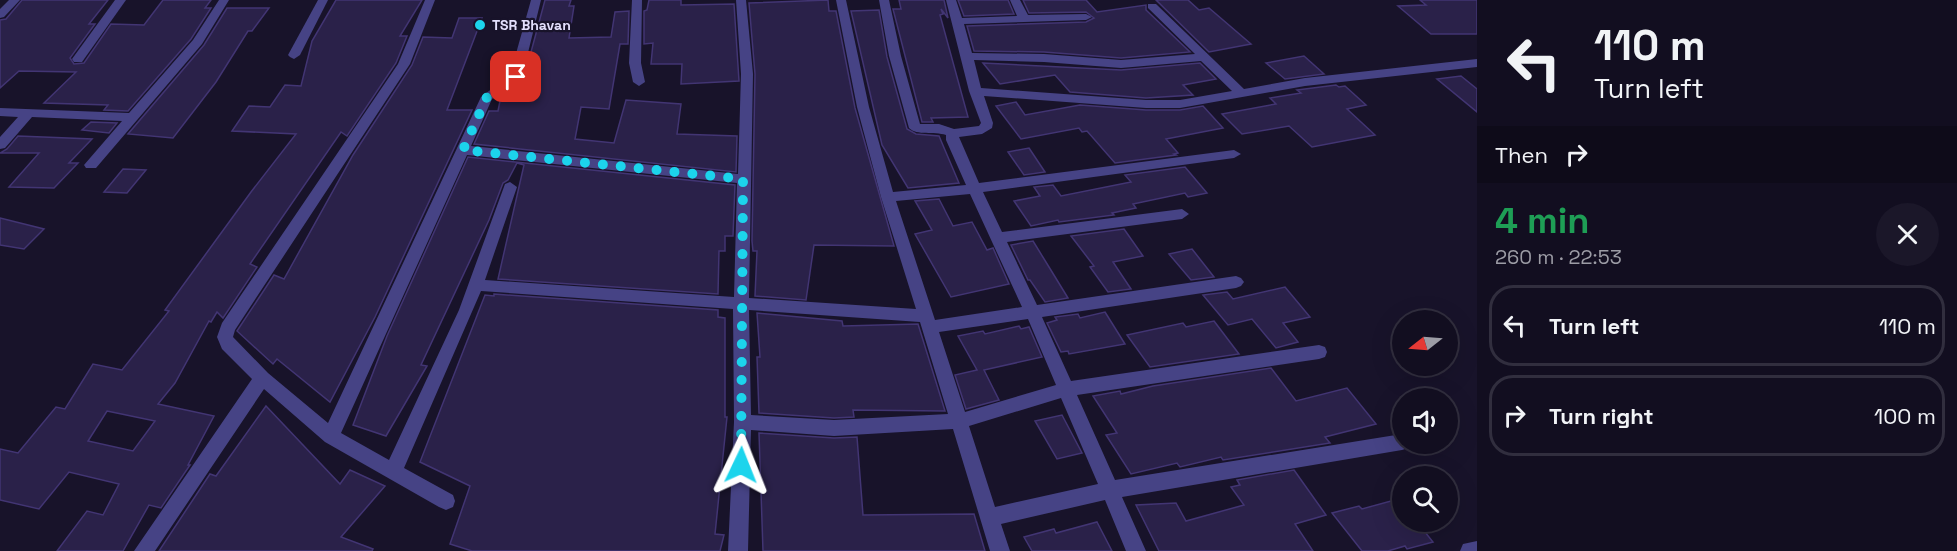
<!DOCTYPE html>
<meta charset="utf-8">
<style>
:root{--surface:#120e20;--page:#1b1729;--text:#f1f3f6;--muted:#9c9ca5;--line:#312e3e}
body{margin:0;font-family:"Space Grotesk",sans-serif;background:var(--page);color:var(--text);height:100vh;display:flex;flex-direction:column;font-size:22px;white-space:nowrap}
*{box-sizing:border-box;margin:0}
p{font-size:20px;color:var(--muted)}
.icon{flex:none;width:33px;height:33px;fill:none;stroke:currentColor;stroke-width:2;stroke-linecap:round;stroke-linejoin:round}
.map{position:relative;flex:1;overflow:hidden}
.drawer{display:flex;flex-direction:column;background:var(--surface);width:480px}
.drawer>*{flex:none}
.banner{background:#120e20;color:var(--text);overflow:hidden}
.needle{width:39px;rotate:253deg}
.buttons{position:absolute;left:1392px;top:310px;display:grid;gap:12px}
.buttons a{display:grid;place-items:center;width:66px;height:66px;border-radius:50%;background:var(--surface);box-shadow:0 6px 24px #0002,0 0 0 2px var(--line);font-size:30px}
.pin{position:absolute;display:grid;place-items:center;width:51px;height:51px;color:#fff;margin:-26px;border-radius:12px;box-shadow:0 3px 9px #0006}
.me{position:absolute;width:66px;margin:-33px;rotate:2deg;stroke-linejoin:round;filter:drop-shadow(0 0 4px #0008)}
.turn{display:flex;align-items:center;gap:21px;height:126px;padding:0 18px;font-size:27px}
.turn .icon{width:78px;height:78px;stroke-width:2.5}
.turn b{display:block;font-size:42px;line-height:51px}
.then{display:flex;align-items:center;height:57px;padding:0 18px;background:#0003;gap:12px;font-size:22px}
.round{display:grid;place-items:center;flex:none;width:63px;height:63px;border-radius:32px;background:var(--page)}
.headline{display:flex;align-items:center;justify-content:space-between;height:102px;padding:0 18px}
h1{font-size:36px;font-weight:800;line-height:45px;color:#1e9e55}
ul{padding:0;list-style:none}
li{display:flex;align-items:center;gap:18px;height:81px;margin:0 12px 9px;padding:0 6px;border:3px solid var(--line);border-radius:24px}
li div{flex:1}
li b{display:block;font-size:22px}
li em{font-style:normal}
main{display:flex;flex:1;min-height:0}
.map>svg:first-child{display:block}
</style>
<main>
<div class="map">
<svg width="1477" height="551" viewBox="0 0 1477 551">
<rect width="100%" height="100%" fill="#18132a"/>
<!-- building -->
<g fill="#2a2149" stroke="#423573" stroke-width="1.5" fill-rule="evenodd">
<polygon points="22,0 108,0 89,24 95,24 70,58 74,64 84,63 111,24 144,25 163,0 211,0 205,8 211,8 191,39 128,111 104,110 108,105 44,103 76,72 19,71 0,88 0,20 6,19"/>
<path d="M 336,0 L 422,0 L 400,36 L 407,36 L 396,63 L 347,136 L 341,132 L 250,264 L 257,267 L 223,318 L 217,312 L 211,322 L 209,321 L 175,383 L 158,404 L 214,416 L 188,465 L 190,465 L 161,508 L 149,505 L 123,551 L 57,551 L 87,511 L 103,515 L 119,484 L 69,472 L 39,509 L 0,500 L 0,449 L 18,453 L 56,407 L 65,409 L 93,364 L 122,370 L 169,311 L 165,310 L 251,192 L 296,134 L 232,131 L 249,106 L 270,107 L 285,85 L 301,86 L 312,41 ZM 107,411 L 155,421 L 133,451 L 88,441 Z"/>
<polygon points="545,0 571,0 569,6 574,6 569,38 611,37 615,12 629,11 628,44 620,44 609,109 581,107 575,139 614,143 626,100 681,104 677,134 737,136 736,172 474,144 489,111 498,111 501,96 515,95 519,82 524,78"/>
<polygon points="649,0 681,0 681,5 734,4 739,81 681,84 682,64 651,64 653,43 644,44 644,11 647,10"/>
<polygon points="828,0 829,11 836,11 855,108 894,246 814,245 806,300 755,296 757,251 753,251 752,241 755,74 749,3"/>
<polygon points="899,0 944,0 948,18 941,9 943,14 940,15 968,117 931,118 933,122 922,122 893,9 901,9"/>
<polygon points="958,0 1008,0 1014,14 964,16"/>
<polygon points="1023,0 1086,0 1097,12 1146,5 1146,10 1190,52 1121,58 1044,52 974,51 967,26 1086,22 1094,18 1086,12 1029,13"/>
<polygon points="1156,0 1188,0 1199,10 1209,8 1251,44 1209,52"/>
<polygon points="1420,0 1477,0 1477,34 1431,34 1398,6 1426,5"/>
<polygon points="227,8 269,8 252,31 248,31 216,82 173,138 128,134 204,45"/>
<polygon points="879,10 887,57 907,129 916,134 939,136 959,183 908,188 882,145 851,11"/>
<polygon points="459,18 482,18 447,110 472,110 375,317 330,402 277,359 273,364 237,331 274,275 284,279 353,155 412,65 423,37 452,38"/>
<polygon points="1304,56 1324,74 1285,79 1266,63"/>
<polygon points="983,63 1121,70 1200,63 1216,79 1183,85 1193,95 1146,98 1070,92 1055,75 1000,84"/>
<polygon points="1461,76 1477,89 1477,112 1437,79"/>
<polygon points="1336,85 1339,87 1345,86 1366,105 1347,109 1375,135 1312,147 1289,126 1242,134 1222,114 1276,104 1270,98 1301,93 1297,90"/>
<polygon points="1016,102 1025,115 1080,105 1146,110 1180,110 1203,106 1223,128 1166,139 1178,153 1174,154 1176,155 1115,163 1087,131 1082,132 1079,128 1021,139 996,106"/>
<polygon points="91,122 117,123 109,133 82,130"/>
<polygon points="18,136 92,139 69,163 78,163 54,188 9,187 39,153 0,153 7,149"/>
<polygon points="1029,148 1045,172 1024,175 1008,152"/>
<polygon points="468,157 735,185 733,236 725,236 725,251 719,251 718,294 498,279 524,165 517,163 508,180 503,183 489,220 421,365 427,366 386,436 353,425 387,336"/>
<polygon points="1185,167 1207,193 1188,197 1185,193 1133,204 1136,208 1112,213 1114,215 1059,222 1058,220 1031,226 1014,201 1040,196 1034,187 1053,185 1061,196 1131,182 1125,175"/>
<polygon points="123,169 146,170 127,193 104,192"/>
<polygon points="939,199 953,226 972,222 987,250 993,248 1009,284 951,297 915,234 932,230 915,201"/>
<polygon points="0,218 44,229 24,249 0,245"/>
<polygon points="1124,229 1143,256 1113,262 1131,289 1108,292 1090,267 1094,266 1071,236"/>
<polygon points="1033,241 1049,267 1068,298 1045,302 1030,280 1028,280 1011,245"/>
<polygon points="1192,249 1214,277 1191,280 1169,254"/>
<polygon points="1285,287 1310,317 1283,323 1298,342 1276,348 1252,319 1228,325 1203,295 1227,292 1233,299"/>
<polygon points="494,294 718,310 718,317 725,318 725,417 727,417 715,534 724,535 720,551 472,551 450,544 470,486 420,462 485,295 494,296"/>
<polygon points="1105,312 1125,344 1069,354 1068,351 1061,352 1047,323 1057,320 1055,317 1078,314 1080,318"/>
<polygon points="757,313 842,321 843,326 918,324 945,411 853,410 854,417 834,418 759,413 757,357 760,357"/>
<polygon points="1214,321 1239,354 1150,367 1127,335 1183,323 1186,327"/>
<polygon points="1019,326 1021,329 1029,327 1042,357 984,370 999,400 966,409 955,375 977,370 958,336 983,331 985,334"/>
<polygon points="1271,368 1296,401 1347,388 1376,424 1325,437 1330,443 1223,460 1221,457 1180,467 1177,463 1131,474 1106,435 1117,433 1093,396 1120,391 1121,394 1153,386"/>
<polygon points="266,406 340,484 350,470 385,486 341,537 373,549 372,551 159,551 210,474 216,476"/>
<polygon points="1062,415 1082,453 1057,459 1035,421"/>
<polygon points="759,433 834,438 857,437 863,515 974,514 985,551 763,551"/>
<polygon points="1294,470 1326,515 1295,524 1313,551 1159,551 1136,505 1176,503 1186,521 1244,505 1231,487 1240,485 1237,480"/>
<polygon points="1402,498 1402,522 1417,522 1433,542 1407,549 1405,546 1388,551 1362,551 1332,513 1359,506 1362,509"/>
<polygon points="1097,522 1112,551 1032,551 1024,537 1054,529 1056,533"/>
</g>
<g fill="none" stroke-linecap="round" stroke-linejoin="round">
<!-- street -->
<g fill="#464385" fill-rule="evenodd">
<polygon points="9,0 20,0 4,17 0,18 0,9"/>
<polygon points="115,0 126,0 82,62 74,62 72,59"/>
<polygon points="219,0 229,0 202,44 96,168 86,168 84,165 122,121 32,117 5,148 0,149 0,137 18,117 0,116 0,108 129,113 193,40"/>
<polygon points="318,0 328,0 300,55 294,59 290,57 288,55"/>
<path d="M 425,0 L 435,0 L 410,64 L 235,330 L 233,337 L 268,373 L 328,423 L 481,97 L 510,75 L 531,0 L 541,0 L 522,77 L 492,99 L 471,146 L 738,174 L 741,74 L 736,0 L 746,0 L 753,74 L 749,298 L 916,309 L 881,197 L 857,107 L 836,0 L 846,0 L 869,107 L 893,192 L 966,185 L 946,140 L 946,135 C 934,131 917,136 909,128 L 889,56 L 879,0 L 889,0 L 901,56 L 920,124 L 939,124 L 954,129 L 979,126 L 981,123 L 969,91 L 946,0 L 956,0 L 962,18 L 1017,16 L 1010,0 L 1020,0 L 1028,15 L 1086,14 L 1092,17 L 1086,20 L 964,24 L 972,53 L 1044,54 L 1121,60 L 1195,54 L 1148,8 L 1148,4 L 1156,4 L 1244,89 L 1305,78 L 1477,59 L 1477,67 L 1305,86 L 1180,108 L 1146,108 L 984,96 L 993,123 L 992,128 L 982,134 L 959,137 L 979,183 L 1234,150 L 1241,154 L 1234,158 L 983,192 L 1002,232 L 1182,209 L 1189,214 L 1182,219 L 1007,242 L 1037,305 L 1236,276 L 1241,278 L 1244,282 L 1241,286 L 1236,288 L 1042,317 L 1071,381 L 1319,345 L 1325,347 L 1327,352 L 1325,357 L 1319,359 L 1077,395 L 1115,480 L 1402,434 L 1402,444 L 1410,444 L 1408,448 L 1402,450 L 1122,497 L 1146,551 L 1126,551 L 1105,500 L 1001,524 L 1010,551 L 990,551 L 953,429 L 834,436 L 751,430 L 748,551 L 728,551 L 734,422 L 733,309 L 481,291 L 404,468 L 453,495 L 455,501 L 453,507 L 446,510 L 439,507 L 325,442 L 264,389 L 155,551 L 134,551 L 252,379 L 222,349 L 217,337 L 222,323 L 398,64 ZM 974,60 L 1044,62 L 1121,68 L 1201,61 L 1232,91 L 1180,100 L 1146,100 L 981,88 ZM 467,155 L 737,183 L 734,297 L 485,280 L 517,187 L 510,182 L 505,184 L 459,310 L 389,460 L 341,433 ZM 970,194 L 1022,307 L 935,320 L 896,201 ZM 749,310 L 920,322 L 948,414 L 834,420 L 751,415 ZM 1028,319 L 1056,385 L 965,412 L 939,332 ZM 1061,398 L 1098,484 L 995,507 L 969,426 Z"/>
<polygon points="632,0 642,0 641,63 645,82 639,86 633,82 629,63"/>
<polygon points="1477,541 1477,551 1460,551 1463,544"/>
</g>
</g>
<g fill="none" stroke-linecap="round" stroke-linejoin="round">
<!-- route -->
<polyline stroke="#1cd4ec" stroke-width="10" stroke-dasharray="0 18" points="516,77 487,97 463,150 743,179 741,465"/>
</g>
<!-- markers -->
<circle fill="#1cd4ec" stroke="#18132a" stroke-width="2" cx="480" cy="25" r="6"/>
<g text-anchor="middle" stroke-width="4.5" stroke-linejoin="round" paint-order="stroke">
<!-- far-poi labels -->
<g font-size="14" font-weight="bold" fill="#e3dffc" stroke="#18132a" text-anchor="start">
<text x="492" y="30">TSR Bhavan</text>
</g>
</g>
</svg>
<div class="buttons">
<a><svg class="needle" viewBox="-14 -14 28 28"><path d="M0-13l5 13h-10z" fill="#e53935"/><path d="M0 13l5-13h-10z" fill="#9c9ca5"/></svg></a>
<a><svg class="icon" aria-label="sound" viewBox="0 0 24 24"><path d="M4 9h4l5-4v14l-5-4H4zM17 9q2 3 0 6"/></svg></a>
<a><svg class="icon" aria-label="search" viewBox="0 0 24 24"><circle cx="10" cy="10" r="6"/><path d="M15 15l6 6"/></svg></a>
</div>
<div class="pin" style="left:516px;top:77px;background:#d93025"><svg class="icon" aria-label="arrive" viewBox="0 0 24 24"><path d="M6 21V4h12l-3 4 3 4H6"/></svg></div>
<svg class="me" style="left:741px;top:465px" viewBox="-20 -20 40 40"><path d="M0-17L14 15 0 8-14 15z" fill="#1cd4ec" stroke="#fff" stroke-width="4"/></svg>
</div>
<section class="drawer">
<div class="banner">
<div class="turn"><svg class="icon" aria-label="left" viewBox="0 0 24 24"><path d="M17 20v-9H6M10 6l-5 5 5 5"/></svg><div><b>110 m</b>Turn left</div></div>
<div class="then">Then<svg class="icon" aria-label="right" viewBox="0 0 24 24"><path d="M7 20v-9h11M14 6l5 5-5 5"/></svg></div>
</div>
<div class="headline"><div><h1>4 min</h1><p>260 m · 22:53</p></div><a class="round"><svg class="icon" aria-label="close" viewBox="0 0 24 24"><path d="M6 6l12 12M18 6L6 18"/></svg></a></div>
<ul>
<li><svg class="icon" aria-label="left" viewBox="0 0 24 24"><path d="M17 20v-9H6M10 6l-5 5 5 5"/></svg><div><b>Turn left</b></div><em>110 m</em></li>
<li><svg class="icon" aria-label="right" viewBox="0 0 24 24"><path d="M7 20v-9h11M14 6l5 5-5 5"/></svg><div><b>Turn right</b></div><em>100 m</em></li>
</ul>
</section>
</main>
